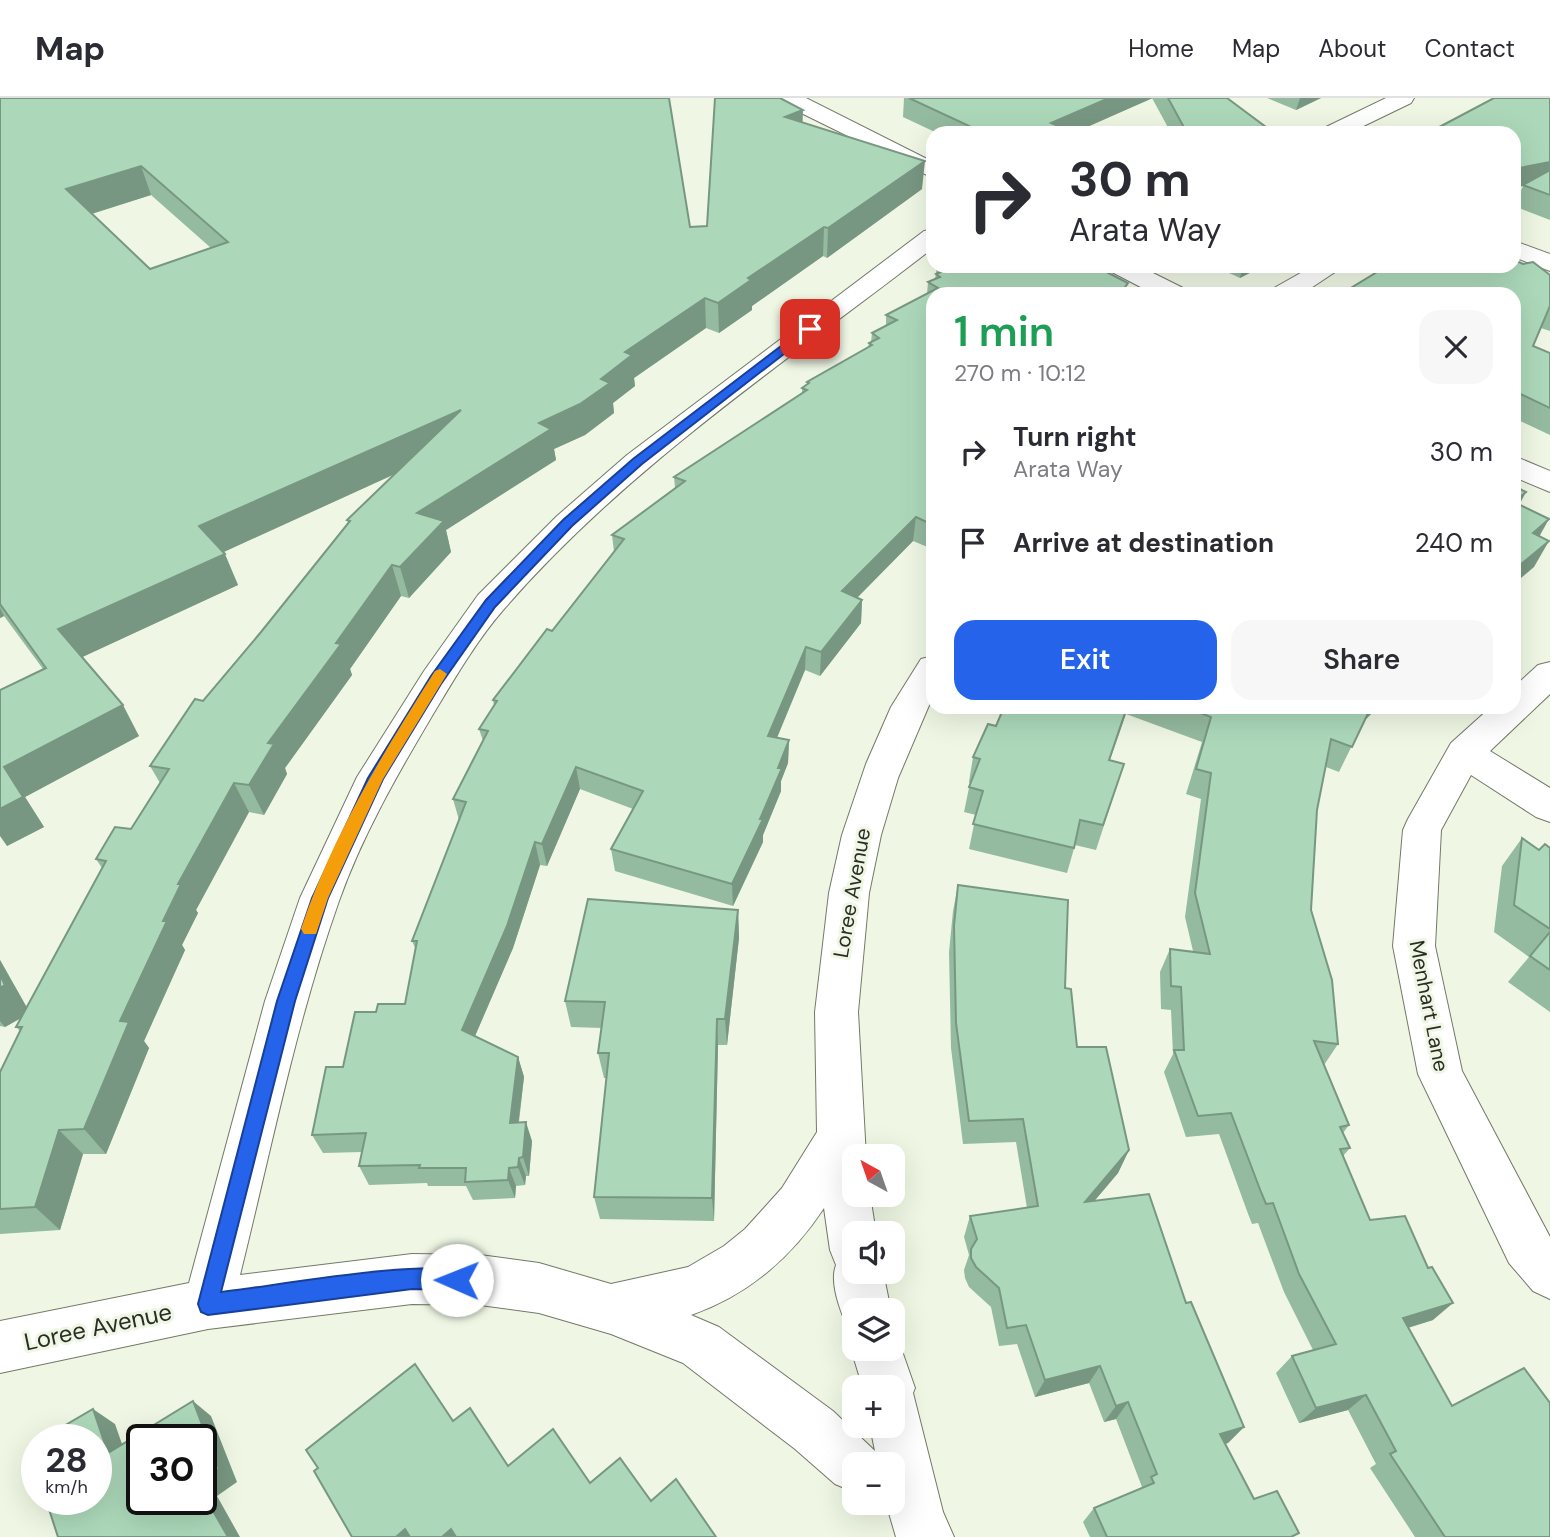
<!DOCTYPE html>
<meta charset="utf-8">
<style>
:root{--surface:#fff;--page:#f7f7f7;--text:#2b2b33;--muted:#7c7c81;--line:#e1e1e2;--accent:#2563eb}
body{margin:0;font-family:"DM Sans",sans-serif;background:var(--page);color:var(--text);height:100vh;display:flex;flex-direction:column;font-size:26px;white-space:nowrap}
*{box-sizing:border-box;margin:0}
p{font-size:23px;color:var(--muted)}
.icon{flex:none;width:38px;height:38px;fill:none;stroke:currentColor;stroke-width:2;stroke-linecap:round;stroke-linejoin:round}
.map{position:relative;flex:1;overflow:hidden}
.panel{position:absolute;left:926px;top:189px;width:595px;height:427px;display:flex;flex-direction:column;background:var(--surface);border-radius:21px;box-shadow:0 7px 28px #0002}
.panel>*{flex:none}
.top-card{position:absolute;left:926px;top:28px;width:595px;height:147px;border-radius:21px;box-shadow:0 7px 28px #0002;background:#fff;color:var(--text);overflow:hidden}
.needle{width:46px;rotate:320deg}
.buttons{position:absolute;left:842px;top:1046px;display:grid;gap:14px}
.buttons a{display:grid;place-items:center;width:63px;height:63px;border-radius:14px;background:var(--surface);box-shadow:0 7px 28px #0002;font-size:35px}
.speed{position:absolute;left:21px;top:1326px;display:flex;gap:14px;font-size:35px;font-weight:700;text-align:center}
.speed>*{display:grid;place-content:center;width:91px;height:91px;border-radius:50%;background:var(--surface);box-shadow:0 7px 28px #0002;line-height:1}
.speed small{font-size:18px;font-weight:400}
.speed .limit{border:4px solid #111;border-radius:10px;background:#fff;color:#111}
.pin{position:absolute;display:grid;place-items:center;width:60px;height:60px;color:#fff;margin:-30px;border-radius:14px;box-shadow:0 4px 10px #0006}
.me{position:absolute;width:77px;margin:-38px;rotate:271deg;stroke-linejoin:round;filter:drop-shadow(0 0 5px #0008)}
.turn{display:flex;align-items:center;gap:24px;height:147px;padding:0 28px;font-size:32px}
.turn .icon{width:91px;height:91px;stroke-width:2.5}
.turn b{display:block;font-size:49px;line-height:60px}
.round{display:grid;place-items:center;flex:none;width:74px;height:74px;border-radius:21px;background:var(--page)}
.headline{display:flex;align-items:center;justify-content:space-between;height:119px;padding:0 28px}
h1{font-size:42px;font-weight:600;line-height:52px;color:#1e9e55}
.primary-button{display:flex;gap:14px;margin-top:auto;padding:14px 28px}
.primary-button a{flex:1;height:80px;border-radius:21px;background:var(--accent);color:#fff;font-size:28px;font-weight:600;line-height:80px;text-align:center}
.primary-button a+a{background:var(--page);color:var(--text)}
ul{padding:0;list-style:none}
li{display:flex;align-items:center;gap:21px;height:91px;padding:0 28px}
li div{flex:1}
li b{display:block;font-size:26px}
li em{font-style:normal}
header{display:flex;align-items:center;gap:42px;box-sizing:border-box;height:98px;padding:0 35px;background:var(--surface);border-bottom:2px solid var(--line)}
header strong{font-size:33px}
nav{display:flex;gap:38px;margin-inline-start:auto;font-size:24px}
.map>svg:first-child{display:block}
</style>
<header>
<strong>Map</strong>
<nav><a>Home</a><a>Map</a><a>About</a><a>Contact</a></nav>
</header>
<div class="map">
<svg width="1550" height="1439" viewBox="0 0 1550 1439">
<rect width="100%" height="100%" fill="#eff7e4"/>
<g fill="none" stroke-linecap="round" stroke-linejoin="round">
<defs>
<g id="street">
<polygon points="778,0 806,0 933,64 933,80 781,5"/>
<polygon points="1386,0 1414,0 1411,5 1349,35 1321,35 1324,30"/>
<path d="M 933,131 L 933,150 C 786,264 626,370 504,511 C 476,543 453,583 432,618 C 397,677 362,738 339,803 C 296,924 271,1052 240,1177 L 412,1156 L 480,1157 L 539,1165 L 611,1186 L 688,1169 L 724,1148 L 745,1131 L 782,1090 L 817,1034 L 815,914 L 829,795 L 842,737 L 866,666 L 891,609 L 921,561 L 933,558 L 933,598 L 898,680 L 881,737 L 869,795 L 858,914 L 866,1059 L 854,1059 L 854,1097 L 870,1097 L 876,1136 L 854,1136 L 854,1174 L 883,1174 L 891,1213 L 854,1213 L 854,1233 L 848,1231 C 841,1214 829,1185 836,1167 L 830,1152 L 824,1110 C 791,1160 748,1197 691,1217 L 719,1229 L 833,1313 L 875,1353 L 870,1328 L 892,1328 L 892,1290 L 863,1290 L 851,1251 L 854,1245 L 854,1251 L 892,1251 L 892,1232 L 895,1233 L 915,1290 L 913,1295 L 943,1414 L 954,1439 L 896,1439 L 886,1405 L 892,1405 L 892,1367 L 854,1367 L 854,1394 L 835,1386 L 795,1351 L 683,1265 L 611,1236 L 539,1215 L 480,1207 L 412,1206 L 208,1231 L 0,1275 L 0,1223 L 189,1185 L 265,903 L 300,800 L 357,679 L 424,573 L 478,497 L 557,418 L 627,357 L 924,133 Z"/>
<polygon points="1514,143 1550,156 1550,173 1514,159"/>
<polygon points="1106,168 1139,168 1183,190 1187,196 1154,196 1110,173"/>
<polygon points="1313,168 1344,168 1302,196 1270,196 1274,190"/>
<polygon points="1514,358 1550,373 1550,394 1514,379"/>
<polygon points="1550,564 1550,596 1490,653 1550,690 1550,724 1536,719 1471,677 1441,732 1435,848 1462,973 1550,1139 1550,1201 1533,1193 1509,1165 1418,976 1393,848 1403,732 1408,721 1451,645 1491,609 1514,609 1514,589 1538,567"/>
</g>
</defs>
<!-- street casing -->
<use href="#street" stroke="#737969" stroke-width="2"/>
<!-- street -->
<use href="#street" fill="#fff" fill-rule="evenodd"/>
</g>
<!-- wall -->
<g fill="#94ba9f" fill-rule="evenodd">
<path d="M 0,0 L 690,129 L 707,128 L 803,24 L 922,91 L 827,160 L 823,158 L 752,208 L 752,212 L 719,235 L 706,230 L 634,280 L 635,288 L 613,305 L 614,315 L 585,337 L 554,351 L 556,362 L 446,432 L 451,454 L 409,500 L 401,498 L 350,571 L 352,577 L 285,670 L 287,676 L 264,717 L 249,714 L 196,812 L 198,815 L 182,847 L 185,852 L 144,943 L 149,950 L 106,1056 L 83,1056 L 60,1132 L 0,1136 L 0,974 L 20,933 L 16,929 L 21,920 L 5,929 L 0,928 L 0,862 L 27,910 L 102,770 L 96,761 L 131,731 L 160,685 L 150,668 L 203,603 L 261,534 L 348,425 L 347,422 L 395,376 L 223,454 L 238,487 L 82,559 L 139,638 L 25,699 L 44,729 L 7,748 L 43,571 L 4,518 L 0,520 ZM 151,97 L 211,150 L 150,171 L 92,116 Z"/>
<polygon points="904,0 1227,0 1274,35 1171,35 1152,0 1074,35 937,35 903,19"/>
<polygon points="1267,0 1321,0 1296,12"/>
<polygon points="1550,0 1550,122 1514,108 1523,88 1514,90 1514,35"/>
<polygon points="1095,168 933,196 933,447 930,450 913,443 857,500 862,502 861,525 820,578 805,572 777,640 789,642 788,665 781,683 781,693 763,737 763,744 733,808 615,773 611,751 633,711 580,691 547,768 540,767 513,850 475,938 518,959 524,979 519,1024 532,1043 529,1078 526,1078 525,1087 516,1088 515,1100 473,1102 466,1088 428,1088 427,1085 369,1087 359,1068 362,1054 323,1055 312,1037 343,969 376,914 405,906 416,852 412,843 459,722 453,701 483,643 479,631 494,608 493,602 552,533 614,454 612,437 675,390 674,379 802,295 802,290 807,287 807,284 868,249 869,245 871,244 872,235 886,228 886,217 927,196 928,184 935,181 937,169"/>
<polygon points="1214,168 1263,168 1240,180"/>
<polygon points="1550,177 1550,233 1541,230 1533,248 1550,255 1550,337 1514,320 1514,196"/>
<polygon points="1004,609 1378,609 1364,623 1339,674 1326,669 1317,712 1311,812 1338,946 1324,967 1349,1027 1343,1035 1350,1050 1343,1058 1370,1122 1433,1222 1408,1230 1452,1308 1550,1439 1415,1439 1370,1370 1376,1366 1348,1312 1299,1325 1276,1275 1292,1258 1313,1252 1284,1194 1258,1125 1252,1126 1247,1113 1219,1036 1186,1039 1164,974 1173,956 1171,912 1161,911 1160,874 1170,851 1193,853 1185,819 1201,701 1186,696 1202,644 1126,616 1110,662 1124,666 1096,752 1075,747 1067,775 969,751 976,717 964,714 970,685 969,684 973,659 996,628"/>
<polygon points="1522,740 1539,752 1550,750 1550,914 1508,884 1529,859 1494,834 1502,768"/>
<polygon points="958,787 1065,890 1077,949 1129,1052 1118,1075 1094,1103 1186,1205 1244,1329 1228,1345 1225,1346 1254,1401 1293,1439 1090,1439 1083,1424 1094,1410 1140,1391 1142,1389 1116,1321 1104,1324 1089,1285 1035,1299 1017,1246 999,1248 991,1209 969,1189 965,1180 964,1172 969,1157 964,1139 970,1118 1027,1110 1016,1044 963,1046 951,950 949,854 953,813"/>
<polygon points="738,812 739,840 727,947 718,947 714,1123 600,1121 594,1099 607,980 604,980 598,955 602,930 571,929 565,903"/>
</g>
<!-- shaded-wall -->
<g fill="#789782">
<polygon points="1109,0 1153,0 1073,35 1051,25"/>
<polygon points="1300,0 1321,0 1296,12"/>
<polygon points="803,12 802,40 785,19"/>
<polygon points="925,63 922,91 827,160 828,130"/>
<polygon points="1550,64 1550,83 1523,87 1523,88 1514,90 1514,71"/>
<polygon points="141,68 151,97 78,120 66,91"/>
<polygon points="824,129 823,158 752,208 752,212 719,235 718,205 748,180"/>
<polygon points="1243,168 1263,168 1240,180"/>
<polygon points="705,200 706,230 634,280 635,288 613,305 614,315 585,337 554,351 556,362 446,432 451,454 409,500 400,469 417,415 539,325 601,281 625,254"/>
<polygon points="461,312 467,343 213,459 199,428"/>
<polygon points="1526,394 1514,417 1514,404"/>
<polygon points="916,419 913,443 840,517 842,493"/>
<polygon points="1549,421 1534,448 1533,435"/>
<polygon points="933,427 933,447 930,450"/>
<polygon points="1549,443 1534,469 1514,486 1514,472"/>
<polygon points="225,456 238,487 76,562 58,531"/>
<polygon points="392,467 401,498 350,571 352,577 285,670 287,676 264,717 249,687 268,645 336,545"/>
<polygon points="862,502 861,525 820,578 821,554"/>
<polygon points="0,510 4,518 0,520"/>
<polygon points="806,549 805,572 768,661 768,638"/>
<polygon points="123,607 139,638 25,699 44,729 7,748 0,738 0,711 4,669"/>
<polygon points="1127,609 1128,609 1101,687 1109,662"/>
<polygon points="1370,609 1378,609 1362,625"/>
<polygon points="789,642 788,665 781,683 781,693 763,737 763,744 733,808 732,786 760,721 778,670"/>
<polygon points="576,669 580,691 547,768 542,746"/>
<polygon points="234,685 249,714 196,812 198,815 182,847 185,852 144,943 149,950 106,1056 84,1031 120,923 178,786"/>
<polygon points="535,744 540,767 513,850 469,952 462,932"/>
<polygon points="738,812 739,840 727,947 725,921"/>
<polygon points="0,862 30,915 5,929 0,923"/>
<polygon points="717,921 718,947 714,1123 712,1100"/>
<polygon points="518,959 524,979 516,1044 510,1025"/>
<polygon points="526,1024 532,1043 529,1078 523,1059"/>
<polygon points="59,1032 83,1056 60,1132 35,1109"/>
<polygon points="1129,1052 1118,1075 1075,1126 1085,1104"/>
<polygon points="519,1060 526,1078 525,1087 518,1069"/>
<polygon points="509,1070 516,1088 515,1100 508,1082"/>
<polygon points="1453,1205 1433,1222 1384,1237 1403,1220"/>
<polygon points="1100,1268 1089,1285 1035,1299 1045,1282"/>
<polygon points="1366,1297 1348,1312 1299,1325 1316,1310"/>
<polygon points="193,1303 211,1318 237,1384 217,1398 240,1439 228,1439 201,1392 201,1382"/>
<polygon points="1128,1304 1116,1321 1104,1324 1116,1308"/>
<polygon points="93,1311 115,1326 130,1369 108,1355"/>
<polygon points="1244,1329 1228,1345 1205,1352 1220,1336"/>
<polygon points="405,1431 413,1439 396,1439"/>
<polygon points="451,1431 458,1439 442,1439"/>
</g>
<!-- building -->
<g fill="#acd8b9" stroke="#789782" stroke-width="2" fill-rule="evenodd">
<path d="M 0,0 L 669,0 L 690,129 L 707,128 L 715,0 L 780,0 L 803,12 L 785,19 L 925,63 L 828,130 L 824,129 L 748,180 L 751,182 L 718,205 L 705,200 L 625,254 L 632,257 L 601,281 L 610,285 L 580,306 L 539,325 L 551,331 L 417,415 L 444,423 L 400,469 L 392,467 L 336,545 L 341,546 L 268,645 L 274,646 L 249,687 L 234,685 L 178,786 L 181,786 L 163,823 L 167,823 L 120,923 L 129,924 L 84,1031 L 59,1032 L 35,1109 L 0,1111 L 0,974 L 22,929 L 16,929 L 106,763 L 96,761 L 115,729 L 131,731 L 169,671 L 150,668 L 195,601 L 203,603 L 261,534 L 350,423 L 347,422 L 461,312 L 199,428 L 225,456 L 58,531 L 123,607 L 4,669 L 23,699 L 0,711 L 0,592 L 46,570 L 0,506 ZM 141,68 L 228,144 L 150,171 L 66,91 Z"/>
<polygon points="909,0 1109,0 1051,25 1074,35 984,35"/>
<polygon points="1168,0 1227,0 1274,35 1187,35"/>
<polygon points="1494,0 1550,0 1550,64 1514,71 1514,35 1428,35"/>
<polygon points="1550,72 1550,97 1523,87"/>
<polygon points="1514,162 1523,166 1533,164 1550,177 1550,208 1533,248 1550,255 1550,310 1514,293 1514,196 1341,196 1387,168 1514,168"/>
<polygon points="939,168 1095,168 1128,185 1123,192 1138,196 933,196 933,427 916,419 842,493 862,502 821,554 806,549 768,638 789,642 778,670 782,670 760,721 763,721 732,786 611,751 643,693 576,669 542,746 535,744 507,828 462,932 518,959 510,1025 526,1024 523,1059 519,1060 518,1069 509,1070 508,1082 465,1084 466,1070 419,1070 420,1067 359,1068 366,1035 312,1037 326,969 343,969 355,914 376,914 378,906 405,906 417,843 412,843 466,704 453,701 488,633 479,631 497,603 493,602 547,531 552,533 624,441 612,437 685,383 674,379 807,292 802,290 809,285 807,284 872,247 869,245 879,240 872,235 897,222 886,217 938,190 928,184 940,179 936,176 943,173 937,169"/>
<polygon points="1514,388 1526,394 1514,404 1549,421 1533,435 1549,443 1514,472"/>
<polygon points="1004,609 1127,609 1109,662 1124,666 1103,727 1080,722 1074,750 973,726 983,693 969,689 980,661 973,659 988,626 996,628"/>
<polygon points="1185,609 1371,609 1352,649 1331,641 1317,712 1311,812 1332,882 1338,946 1314,943 1349,1027 1340,1029 1350,1050 1340,1051 1370,1122 1405,1118 1428,1170 1432,1169 1453,1205 1403,1220 1452,1308 1524,1270 1550,1305 1550,1439 1445,1439 1390,1356 1396,1353 1366,1297 1316,1310 1292,1258 1336,1246 1299,1176 1273,1105 1266,1106 1261,1094 1231,1015 1198,1018 1174,952 1184,952 1181,889 1171,888 1170,851 1210,856 1195,795 1211,675 1196,671 1211,619"/>
<polygon points="1522,740 1539,752 1545,746 1550,750 1550,831 1514,807"/>
<polygon points="958,787 1068,802 1065,890 1071,891 1077,949 1106,949 1129,1052 1085,1104 1149,1096 1186,1205 1191,1204 1244,1329 1220,1336 1254,1401 1277,1393 1299,1435 1291,1439 1107,1439 1094,1410 1154,1385 1151,1379 1157,1376 1128,1304 1116,1308 1100,1268 1045,1282 1026,1227 1007,1230 999,1190 976,1169 971,1160 971,1151 977,1141 970,1118 1038,1108 1023,1021 969,1023 956,925 954,828"/>
<polygon points="588,801 738,812 725,921 717,921 712,1100 594,1099 609,955 598,955 605,904 565,903"/>
<polygon points="1550,834 1550,872 1530,858"/>
<polygon points="0,877 5,887 0,890"/>
<polygon points="415,1266 453,1323 470,1310 508,1368 553,1331 590,1385 620,1360 651,1403 676,1381 716,1439 456,1439 451,1431 442,1439 410,1439 405,1431 396,1439 352,1439 314,1373 318,1370 306,1352"/>
<polygon points="193,1303 219,1371 201,1382 201,1342 142,1342 142,1402 201,1402 201,1392 228,1439 58,1439 46,1402 96,1402 96,1342 40,1342 93,1311 108,1355"/>
<polygon points="37,1344 37,1372 29,1348"/>
</g>
<!-- route -->
<path fill="#2563eb" stroke="#184099" stroke-width="2" d="M 806,229 L 816,231 L 642,366 L 572,428 L 495,509 L 441,586 L 383,681 L 328,800 L 295,903 L 221,1194 C 268,1189 428,1160 464,1174 L 467,1182 L 464,1189 L 457,1192 L 412,1191 L 208,1217 L 201,1214 L 198,1206 L 277,903 L 312,800 L 368,680 L 431,578 L 486,502 L 563,422 L 633,361 Z"/>
<!-- slow -->
<path fill="#f59e0b" d="M 440,571 L 447,576 L 383,681 L 328,800 L 316,836 L 304,836 L 301,831 C 332,738 383,655 435,573 Z"/>
<g text-anchor="middle" stroke-width="6" stroke-linejoin="round" paint-order="stroke">
<!-- street labels -->
<g font-size="21" fill="#2a2d26" stroke="#eff7e4">
<text transform="translate(852 795) rotate(-80)" y="7">Loree Avenue</text>
<text transform="translate(1429 908) rotate(79)" y="7">Menhart Lane</text>
</g>
<!-- near-street labels -->
<g font-size="24" fill="#2a2d26" stroke="#eff7e4">
<text transform="translate(98 1229) rotate(-12)" y="8">Loree Avenue</text>
</g>
</g>
</svg>
<div class="buttons">
<a><svg class="needle" viewBox="-14 -14 28 28"><path d="M0-13l5 13h-10z" fill="#e53935"/><path d="M0 13l5-13h-10z" fill="#7c7c81"/></svg></a>
<a><svg class="icon" aria-label="sound" viewBox="0 0 24 24"><path d="M4 9h4l5-4v14l-5-4H4zM17 9q2 3 0 6"/></svg></a>
<a><svg class="icon" aria-label="layers" viewBox="0 0 24 24"><path d="M12 4l9 5-9 5-9-5zM3 14l9 5 9-5"/></svg></a>
<a>+</a>
<a>−</a>
</div>
<div class="speed"><div>28<small>km/h</small></div><div class="limit">30</div></div>
<div class="pin" style="left:810px;top:231px;background:#d93025"><svg class="icon" aria-label="arrive" viewBox="0 0 24 24"><path d="M6 21V4h12l-3 4 3 4H6"/></svg></div>
<svg class="me" style="left:457px;top:1182px" viewBox="-20 -20 40 40"><circle r="19" fill="#fff"/><path d="M0-13L10 11 0 6-10 11z" fill="#2563eb"/></svg>
<div class="top-card">
<div class="turn"><svg class="icon" aria-label="right" viewBox="0 0 24 24"><path d="M7 20v-9h11M14 6l5 5-5 5"/></svg><div><b>30 m</b>Arata Way</div></div>
</div>
<section class="panel">
<div class="headline"><div><h1>1 min</h1><p>270 m · 10:12</p></div><a class="round"><svg class="icon" aria-label="close" viewBox="0 0 24 24"><path d="M6 6l12 12M18 6L6 18"/></svg></a></div>
<ul>
<li><svg class="icon" aria-label="right" viewBox="0 0 24 24"><path d="M7 20v-9h11M14 6l5 5-5 5"/></svg><div><b>Turn right</b><p>Arata Way</p></div><em>30 m</em></li>
<li><svg class="icon" aria-label="arrive" viewBox="0 0 24 24"><path d="M6 21V4h12l-3 4 3 4H6"/></svg><div><b>Arrive at destination</b></div><em>240 m</em></li>
</ul>
<div class="primary-button"><a>Exit</a><a>Share</a></div>
</section>
</div>
